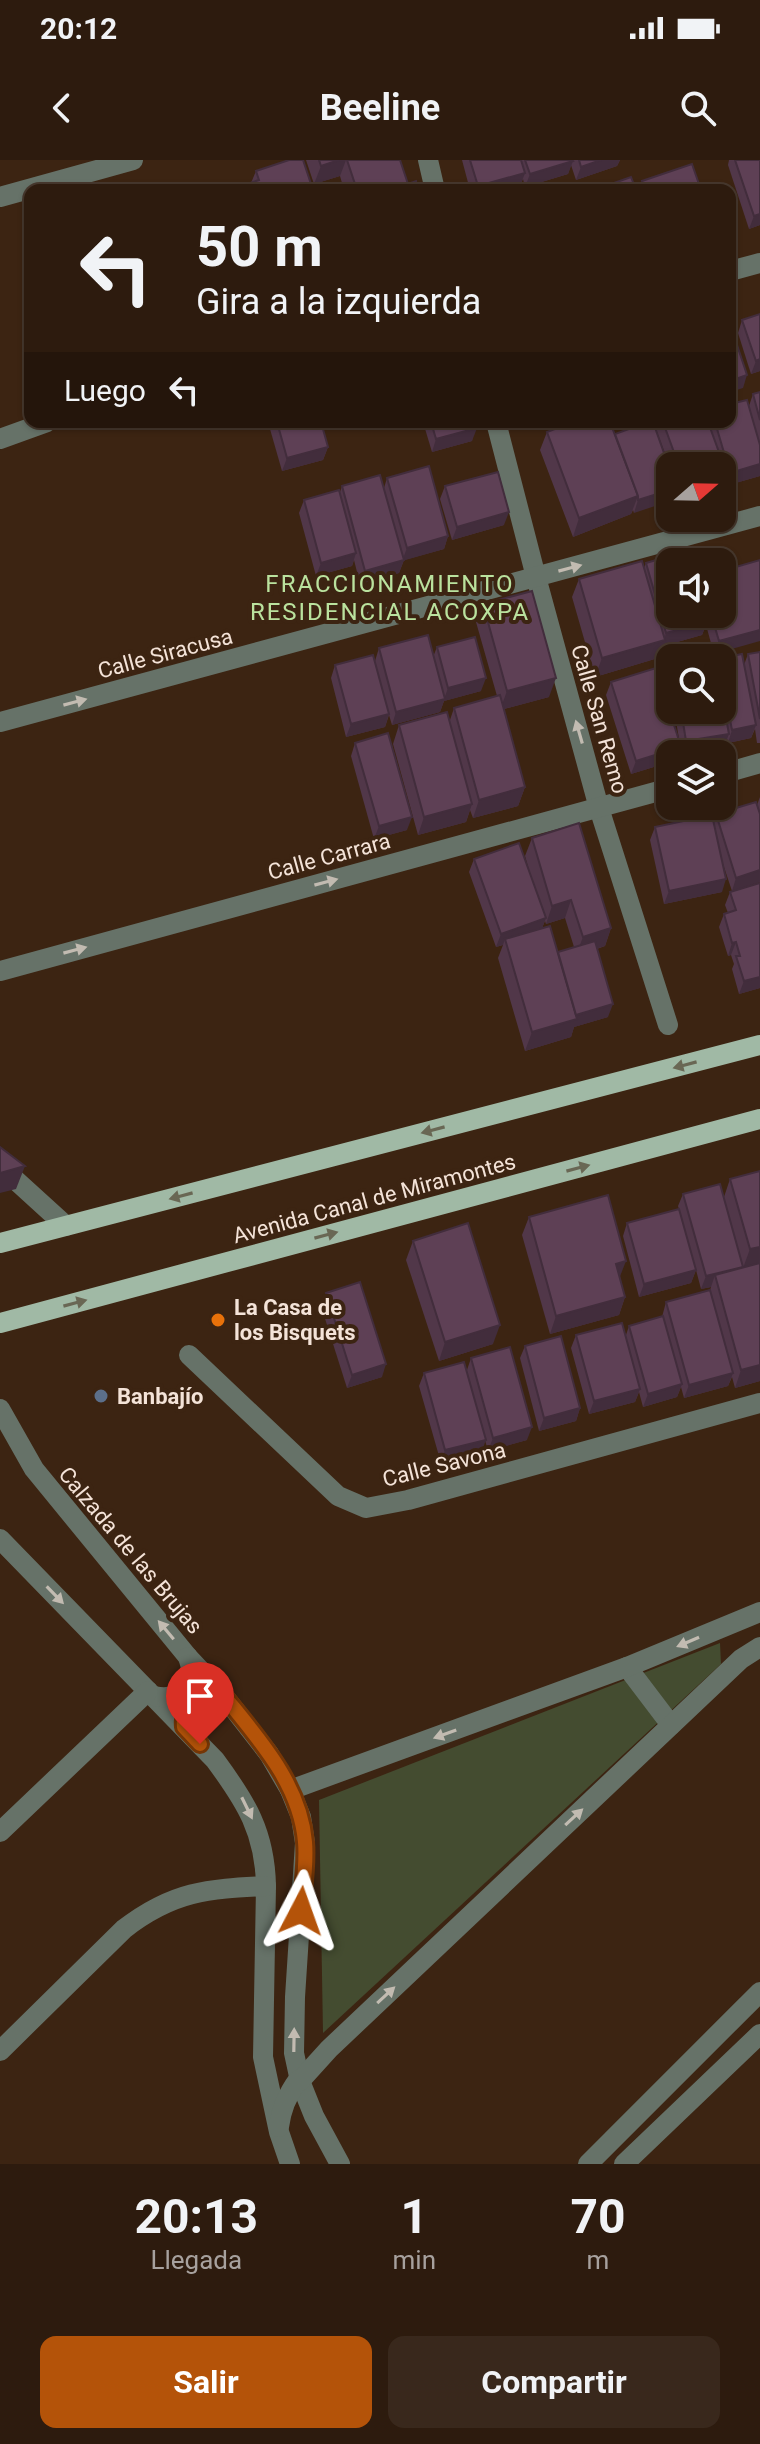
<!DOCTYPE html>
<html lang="es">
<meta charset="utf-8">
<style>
:root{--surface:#2d1b0e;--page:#39281c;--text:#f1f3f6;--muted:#a7a19e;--line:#48392e;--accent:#b45309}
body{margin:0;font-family:Roboto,sans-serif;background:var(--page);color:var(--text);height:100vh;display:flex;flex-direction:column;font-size:30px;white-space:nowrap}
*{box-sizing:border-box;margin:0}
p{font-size:26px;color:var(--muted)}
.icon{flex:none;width:44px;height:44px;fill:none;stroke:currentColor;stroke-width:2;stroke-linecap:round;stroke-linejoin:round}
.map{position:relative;height:2004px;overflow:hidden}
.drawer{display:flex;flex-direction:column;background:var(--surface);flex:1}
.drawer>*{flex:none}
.top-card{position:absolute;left:24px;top:24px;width:712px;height:244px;border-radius:16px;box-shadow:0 2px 6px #0004,0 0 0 2px var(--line);background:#2d1b0e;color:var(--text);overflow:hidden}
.needle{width:52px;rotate:70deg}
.buttons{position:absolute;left:656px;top:292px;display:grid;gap:16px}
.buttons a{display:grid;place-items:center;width:80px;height:80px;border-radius:16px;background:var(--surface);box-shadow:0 2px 6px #0004,0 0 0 2px var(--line);font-size:40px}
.pin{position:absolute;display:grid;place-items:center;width:68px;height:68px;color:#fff;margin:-82px -34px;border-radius:50% 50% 50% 0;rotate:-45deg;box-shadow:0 0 8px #0007}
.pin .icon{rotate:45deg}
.me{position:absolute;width:88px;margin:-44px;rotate:4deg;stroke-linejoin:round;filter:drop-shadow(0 0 6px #0008)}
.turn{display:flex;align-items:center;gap:28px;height:168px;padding:0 40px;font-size:36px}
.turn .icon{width:104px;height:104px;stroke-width:2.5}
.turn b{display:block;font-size:56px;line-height:68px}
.then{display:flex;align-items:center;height:76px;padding:0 40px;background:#0003;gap:16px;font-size:30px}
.eta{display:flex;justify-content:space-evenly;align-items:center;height:136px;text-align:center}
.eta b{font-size:48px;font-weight:700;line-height:56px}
.primary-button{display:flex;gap:16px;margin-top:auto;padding:16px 40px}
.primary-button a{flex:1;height:92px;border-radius:16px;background:var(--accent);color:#fff;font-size:32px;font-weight:700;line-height:92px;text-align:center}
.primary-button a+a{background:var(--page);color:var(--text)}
.status{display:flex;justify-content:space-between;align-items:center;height:56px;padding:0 40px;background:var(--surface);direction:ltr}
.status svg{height:22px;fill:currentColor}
header{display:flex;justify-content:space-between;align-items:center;height:104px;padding:0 40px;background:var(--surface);font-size:36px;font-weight:700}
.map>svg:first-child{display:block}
</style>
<div class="status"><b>20:12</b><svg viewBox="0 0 49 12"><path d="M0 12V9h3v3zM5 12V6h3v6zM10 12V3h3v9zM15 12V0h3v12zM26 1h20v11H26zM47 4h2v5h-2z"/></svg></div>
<header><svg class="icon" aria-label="back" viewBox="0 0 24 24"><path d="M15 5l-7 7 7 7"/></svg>Beeline<svg class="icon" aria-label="search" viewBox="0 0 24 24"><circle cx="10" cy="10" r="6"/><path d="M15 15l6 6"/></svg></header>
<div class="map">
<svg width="760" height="2004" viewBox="0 0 760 2004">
<rect width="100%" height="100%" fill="#3c2412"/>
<!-- green -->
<polygon fill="#444c30" points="720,1483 721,1504 323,1873 319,1640"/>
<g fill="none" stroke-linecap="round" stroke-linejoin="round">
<!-- minor -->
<g stroke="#667268" stroke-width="20">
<polyline points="428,0 435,30"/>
<polyline points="0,37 133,0"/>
<polyline points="730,111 760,103"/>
<polyline points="496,262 536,417 599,648 668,865"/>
<polyline points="0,279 47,262"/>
<polyline points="0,562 760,356"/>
<polyline points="722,614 760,603"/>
<polyline points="0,811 670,628"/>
<polyline points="0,1006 66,1066"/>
<polyline points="189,1195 338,1336 366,1348 408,1340 760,1243"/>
<polyline points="0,1249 34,1309 188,1497 220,1531 269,1594 290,1630 301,1657 305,1683 295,1837 294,1893 300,1921 314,1956 340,2004"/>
<path d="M 0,1379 L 215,1600 C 246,1642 265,1672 266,1726 L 263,1897 L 279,1972 L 290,2004"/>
<polyline points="627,1507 671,1565"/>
<path d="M 154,1536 C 180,1542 198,1523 188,1497"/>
<polyline points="290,1630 627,1507 760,1452"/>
<polyline points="0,1672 148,1531"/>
<path d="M 0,1891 L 124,1769 C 173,1731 207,1729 266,1726"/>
<path d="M 279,1967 C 281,1949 287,1935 298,1920 L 300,1921 L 329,1889 L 741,1499 L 760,1487"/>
<polyline points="588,2004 760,1832"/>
<polyline points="624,2004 760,1874"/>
</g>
<!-- major -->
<g stroke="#a0b9a5" stroke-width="20">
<polyline points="0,1083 760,885"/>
<polyline points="0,1163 760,959"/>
</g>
</g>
<!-- wall -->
<g fill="#513749" fill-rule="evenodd">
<polygon points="306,0 400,0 408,24 417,30 344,30 340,16 314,24"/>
<polygon points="462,0 620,0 617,6 576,20 571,5 568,14 525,27 523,19 520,26 506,30 470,30"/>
<polygon points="729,0 760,0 760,65 749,69 728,5"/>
<polygon points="256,11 313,30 251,23"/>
<polygon points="642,21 701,30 638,30"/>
<polygon points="760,154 760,211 751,214 738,173 742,160"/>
<polygon points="760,232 760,316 725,326 722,316 722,306 719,306 718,301 716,306 670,307 656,269 659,262 730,262 749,246 753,234"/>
<polygon points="268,262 321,262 328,287 323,300 282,311"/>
<polygon points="423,262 475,262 472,281 432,292"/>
<polygon points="547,272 615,275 670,310 634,353 633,350 631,354 573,377 540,290"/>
<polygon points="387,318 448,376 444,389 404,400 399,413 360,424 354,400 352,406 316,416 299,353 304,340 340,332 342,326 384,328"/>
<polygon points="445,326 504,365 452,380 440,339"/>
<polygon points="760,400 714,494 706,465 702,475 663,486 658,498 595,517 572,437 579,419 644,408 646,403 670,454 722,454"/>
<polygon points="483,444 549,537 504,549 525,627 518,646 473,658 470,650 466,662 418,675 393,584 399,565 450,560 454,548 497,536 476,462"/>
<polygon points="437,487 481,531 444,541 440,552 392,565 389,555 385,567 346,577 331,518 335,505 375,501 379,488 433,497"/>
<polygon points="760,492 760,583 757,583 755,569 751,578 728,583 727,579 724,587 682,594 680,588 678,594 670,594 670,602 631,614 606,535 611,522 680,584 674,550 722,550 722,498 744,505 748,494"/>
<polygon points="670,509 670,529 668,515"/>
<polygon points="355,583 407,670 374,679 351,596"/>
<polygon points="760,637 760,722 732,731 723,704 722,732 664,744 650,680 655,667 714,661 716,654 757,645"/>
<path d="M 532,678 L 611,768 L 605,786 L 597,789 L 608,857 L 574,867 L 571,877 L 525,891 L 498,798 L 503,785 L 496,787 L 469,712 L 474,699 L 533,724 L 525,696 ZM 565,758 L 574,787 L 558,792 L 542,768 L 545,761 L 546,764 Z"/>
<polygon points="730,732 760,828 739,834 732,809 734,804 731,795 728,796 719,767 724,754 728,753 725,745"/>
<polygon points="760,1011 760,1221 735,1228 732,1217 728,1226 684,1238 681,1227 677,1237 643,1247 639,1232 635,1242 589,1254 571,1188 576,1175 626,1175 629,1166 662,1157 666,1142 710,1130 711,1127 701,1129 696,1110 691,1123 639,1137 623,1076 627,1063 679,1049 678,1046 683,1034 724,1037 730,1019"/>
<polygon points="529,1057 625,1137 619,1155 550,1174 522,1075"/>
<polygon points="413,1081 493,1184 439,1201 406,1100"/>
<polygon points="326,1133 382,1217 347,1228 321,1146"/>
<polygon points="525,1186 580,1248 576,1261 539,1271 520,1198"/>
<polygon points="471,1198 527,1280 488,1291 485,1280 481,1293 441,1303 419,1226 424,1213 467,1210"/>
</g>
<!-- shaded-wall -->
<g fill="#422d3c">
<polygon points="339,0 346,0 340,16 314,24 321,6"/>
<polygon points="601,0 620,0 617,6 576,20 581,7"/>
<polygon points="573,1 568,14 525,27 530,14"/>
<polygon points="525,13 520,26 506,30 476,30 478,26"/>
<polygon points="760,54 760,65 749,69 754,56"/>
<polygon points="760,199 760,211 751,214 756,201"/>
<polygon points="747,215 743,228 730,232 730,221"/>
<polygon points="477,268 472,281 432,292 436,279"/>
<polygon points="328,287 323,300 282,311 287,298"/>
<polygon points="720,295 716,306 690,306"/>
<polygon points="760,304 760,316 725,326 730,313"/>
<polygon points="670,330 670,341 634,353 638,340"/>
<polygon points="638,336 631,354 573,377 579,358"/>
<polygon points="509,352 504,365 452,380 457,367"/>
<polygon points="448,376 444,389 402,401 407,388"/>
<polygon points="356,393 352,406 316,416 321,403"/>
<polygon points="404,400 399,413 360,424 365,411"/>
<polygon points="707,462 702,475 663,486 658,498 595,517 602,498 664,480 666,473"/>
<polygon points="760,470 760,481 714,494 719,481"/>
<polygon points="486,518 481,531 444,541 440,552 392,565 396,552 444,539 448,528"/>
<polygon points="556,518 549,537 500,550 507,531"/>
<polygon points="389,554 385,567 346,577 351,564"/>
<polygon points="756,565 751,578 728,583 732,570"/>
<polygon points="729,574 724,587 681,594 686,581"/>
<polygon points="681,587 678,594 670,594 670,602 631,614 636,601"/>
<polygon points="525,627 518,646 473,658 479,640"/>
<polygon points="472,644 466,662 418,675 424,657"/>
<polygon points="412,657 407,670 374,679 379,666"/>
<polygon points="760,710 760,722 732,731 736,718"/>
<polygon points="726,719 722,732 664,744 669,731"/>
<polygon points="571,740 565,758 546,764 552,746"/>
<polygon points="546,758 541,771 505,779 503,785 496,787 501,774"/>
<polygon points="611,768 605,786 576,795 583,777"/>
<polygon points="736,782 731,795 728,796 732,783"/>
<polygon points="760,817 760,828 739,834 744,821"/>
<polygon points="613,844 608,857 574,867 571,877 525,891 532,872 575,856"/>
<polygon points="25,1006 16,1029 0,1033 0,1013"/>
<polygon points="760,1087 760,1103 743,1108 750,1089"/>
<polygon points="626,1101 619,1119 616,1104"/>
<polygon points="743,1107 715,1115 711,1127 701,1129 706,1116"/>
<polygon points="696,1110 691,1123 639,1137 644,1124"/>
<polygon points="625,1137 619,1155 550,1174 556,1156"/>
<polygon points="500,1165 493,1184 439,1201 445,1182"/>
<polygon points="386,1204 382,1217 347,1228 352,1215"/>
<polygon points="760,1205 760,1221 735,1228 741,1210"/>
<polygon points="733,1213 728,1226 684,1238 689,1225"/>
<polygon points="682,1224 677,1237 643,1247 648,1234"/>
<polygon points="640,1229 635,1242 589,1254 594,1241"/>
<polygon points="580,1248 576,1261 539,1271 544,1258"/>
<polygon points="532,1267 527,1280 488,1291 493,1278"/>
<polygon points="486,1280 481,1293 441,1303 445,1290"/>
</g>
<!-- building -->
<g fill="#5e4055" stroke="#422d3c" stroke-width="2">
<polygon points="289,0 303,0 313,30 229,30 259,20 256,11"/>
<polygon points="319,0 339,0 321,6"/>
<polygon points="347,0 400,0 408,24 416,21 417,28 416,30 357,30"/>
<polygon points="470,0 521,0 525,13 478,26"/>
<polygon points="525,0 572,0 573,1 530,14"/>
<polygon points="579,0 601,0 581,7"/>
<polygon points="735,0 760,0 760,54 754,56"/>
<polygon points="692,4 701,30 645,30 642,21"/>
<polygon points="631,17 636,30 594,30"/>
<polygon points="760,154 760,199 756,201 742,160"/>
<polygon points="730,164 747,215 730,221"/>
<polygon points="760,232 760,260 753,234"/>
<polygon points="747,240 760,285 760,304 730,313 715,262 730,262 730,244"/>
<polygon points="277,262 321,262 328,287 287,298"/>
<polygon points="431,262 475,262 477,268 436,279"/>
<polygon points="573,262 610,262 638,336 579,358 547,272"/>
<polygon points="648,262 653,262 670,310 670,330 638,340 638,336 615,274"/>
<polygon points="663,262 708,262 720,295 690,306 679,306"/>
<polygon points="429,306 448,376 407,388 387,318"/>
<polygon points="498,312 509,352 457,367 445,326"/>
<polygon points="380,315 404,400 365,411 342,326"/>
<polygon points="339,330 356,393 321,403 304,340"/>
<polygon points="687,391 690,402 670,402 670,454 704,454 707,462 666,473 646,403"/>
<polygon points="760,400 760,470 719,481 711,454 722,454 722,411"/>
<polygon points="642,401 665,480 602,498 579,419"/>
<polygon points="532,431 556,518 507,531 483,444"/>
<polygon points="428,475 445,539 396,552 379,488"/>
<polygon points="475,477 486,518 448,528 437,487"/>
<polygon points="760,492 760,559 748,494"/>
<polygon points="742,494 756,565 732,570 722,519 722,498"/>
<polygon points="373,495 389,554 351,564 335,505"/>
<polygon points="714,495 715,498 697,498"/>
<polygon points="656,508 681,587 636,601 611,522"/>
<polygon points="500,535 525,627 479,640 454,548"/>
<polygon points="722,537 729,574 686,581 681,550 722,550"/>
<polygon points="447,552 472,644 424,657 399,565"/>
<polygon points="388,573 412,657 379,666 355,583"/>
<polygon points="756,642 760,654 760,710 736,718 716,654"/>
<polygon points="712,655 726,719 669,731 655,667"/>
<polygon points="579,663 611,768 583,777 571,740 552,746 532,678"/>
<polygon points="519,683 546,758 501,774 474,699"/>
<polygon points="760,723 760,817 744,821 736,796 740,796 736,782 732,783 724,754 736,750 730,732"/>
<polygon points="550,766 577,859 532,872 505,779"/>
<polygon points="595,781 613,844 576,855 558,792"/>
<polygon points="0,987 25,1006 0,1013"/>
<polygon points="760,1011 760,1087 750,1089 730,1019"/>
<polygon points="720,1024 743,1107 706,1116 683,1034"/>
<polygon points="608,1035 626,1101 616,1104 625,1137 556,1156 529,1057"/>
<polygon points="679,1049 696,1110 644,1124 627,1063"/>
<polygon points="468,1063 500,1165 445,1182 413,1081"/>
<polygon points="760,1103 760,1205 741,1210 715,1115"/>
<polygon points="360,1122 386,1204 352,1215 326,1133"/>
<polygon points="710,1130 733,1213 689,1225 666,1142"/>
<polygon points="663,1156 682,1224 648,1234 629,1166"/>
<polygon points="622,1163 640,1229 594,1241 576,1175"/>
<polygon points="561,1176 580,1248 544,1258 525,1186"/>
<polygon points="510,1187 532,1267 493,1278 471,1198"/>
<polygon points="464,1202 486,1280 445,1290 424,1213"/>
</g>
<!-- one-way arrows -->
<defs><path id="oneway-solid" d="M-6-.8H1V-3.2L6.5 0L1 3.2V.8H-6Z" transform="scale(2)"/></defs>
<g fill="#c2bbb1">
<use href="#oneway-solid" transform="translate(570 408) rotate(-15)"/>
<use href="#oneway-solid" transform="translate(75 542) rotate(-15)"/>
<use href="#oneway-solid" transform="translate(579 572) rotate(-106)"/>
<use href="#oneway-solid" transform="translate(326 722) rotate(-15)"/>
<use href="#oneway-solid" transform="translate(75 790) rotate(-15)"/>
<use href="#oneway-solid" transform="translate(55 1435) rotate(46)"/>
<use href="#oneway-solid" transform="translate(166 1470) rotate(-130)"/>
<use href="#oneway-solid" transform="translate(688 1482) rotate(157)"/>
<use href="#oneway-solid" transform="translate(445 1574) rotate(160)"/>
<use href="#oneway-solid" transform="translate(247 1648) rotate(64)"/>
<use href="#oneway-solid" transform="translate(574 1657) rotate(-43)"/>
<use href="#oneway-solid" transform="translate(386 1835) rotate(-43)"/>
<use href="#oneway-solid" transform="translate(294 1880) rotate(-89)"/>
</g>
<g fill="#696754">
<use href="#oneway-solid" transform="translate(685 905) rotate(165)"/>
<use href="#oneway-solid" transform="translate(433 970) rotate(165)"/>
<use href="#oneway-solid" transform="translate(578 1008) rotate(-15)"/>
<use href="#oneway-solid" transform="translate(181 1036) rotate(165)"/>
<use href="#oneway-solid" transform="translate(326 1075) rotate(-15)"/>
<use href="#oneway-solid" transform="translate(75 1143) rotate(-15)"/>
</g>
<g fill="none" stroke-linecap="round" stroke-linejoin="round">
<defs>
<path id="route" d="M 200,1584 L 184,1567 C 182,1543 195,1528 220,1531 C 255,1575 300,1622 305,1682 C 307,1704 303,1728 301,1751"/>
</defs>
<!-- route casing -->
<use href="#route" stroke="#753606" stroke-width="20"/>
<!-- route -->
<use href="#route" stroke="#b45309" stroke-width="14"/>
</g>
<!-- markers -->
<circle fill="#e8710a" stroke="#3c2412" stroke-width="3" cx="218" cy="1160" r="8"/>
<circle fill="#5c6f8a" stroke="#3c2412" stroke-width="3" cx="101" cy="1236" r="8"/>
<g text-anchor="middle" stroke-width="8" stroke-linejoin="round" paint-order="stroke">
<!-- street labels -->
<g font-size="22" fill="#f4e3d8" stroke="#3c2412">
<text transform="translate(165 493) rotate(-15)" y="8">Calle Siracusa</text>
<text transform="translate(600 559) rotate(74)" y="8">Calle San Remo</text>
<text transform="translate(329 696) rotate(-15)" y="8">Calle Carrara</text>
<text transform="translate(374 1038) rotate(-15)" y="8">Avenida Canal de Miramontes</text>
<text transform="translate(444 1304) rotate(-14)" y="8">Calle Savona</text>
<text transform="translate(131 1390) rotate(50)" y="8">Calzada de las Brujas</text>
</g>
<!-- poi labels -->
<g font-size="22" font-weight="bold" fill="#f4e3d8" stroke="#3c2412" text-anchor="start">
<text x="234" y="1155">La Casa de<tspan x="234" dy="25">los Bisquets</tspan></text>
<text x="117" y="1244">Banbajío</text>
</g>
<!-- neighbourhood labels -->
<g font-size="24" letter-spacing="2" fill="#bae29e" stroke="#3c2412">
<text x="390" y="432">FRACCIONAMIENTO<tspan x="390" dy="28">RESIDENCIAL ACOXPA</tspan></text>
</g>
</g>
</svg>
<div class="buttons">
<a><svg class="needle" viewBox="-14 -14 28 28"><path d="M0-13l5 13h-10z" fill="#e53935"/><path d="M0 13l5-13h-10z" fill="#a7a19e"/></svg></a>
<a><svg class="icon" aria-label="sound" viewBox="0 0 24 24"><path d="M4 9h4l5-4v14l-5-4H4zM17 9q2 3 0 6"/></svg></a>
<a><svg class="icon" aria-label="search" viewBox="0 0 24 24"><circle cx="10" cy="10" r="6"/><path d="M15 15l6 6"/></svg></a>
<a><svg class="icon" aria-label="layers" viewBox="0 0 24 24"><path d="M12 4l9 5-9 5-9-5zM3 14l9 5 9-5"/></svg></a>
</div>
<div class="pin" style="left:200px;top:1584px;background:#d93025"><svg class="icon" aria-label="arrive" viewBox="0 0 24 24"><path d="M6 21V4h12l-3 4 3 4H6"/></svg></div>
<svg class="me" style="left:301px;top:1751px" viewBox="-20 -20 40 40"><path d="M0-17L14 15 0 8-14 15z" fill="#b45309" stroke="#fff" stroke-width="4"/></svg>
<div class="top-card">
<div class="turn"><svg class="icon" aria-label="left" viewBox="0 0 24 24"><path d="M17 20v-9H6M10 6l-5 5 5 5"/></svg><div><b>50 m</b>Gira a la izquierda</div></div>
<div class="then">Luego<svg class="icon" aria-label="left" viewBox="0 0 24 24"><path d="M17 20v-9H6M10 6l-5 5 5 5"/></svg></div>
</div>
</div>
<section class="drawer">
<div class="eta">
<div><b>20:13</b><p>Llegada</p></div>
<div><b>1</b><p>min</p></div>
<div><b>70</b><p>m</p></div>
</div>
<div class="primary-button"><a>Salir</a><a>Compartir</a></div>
</section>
